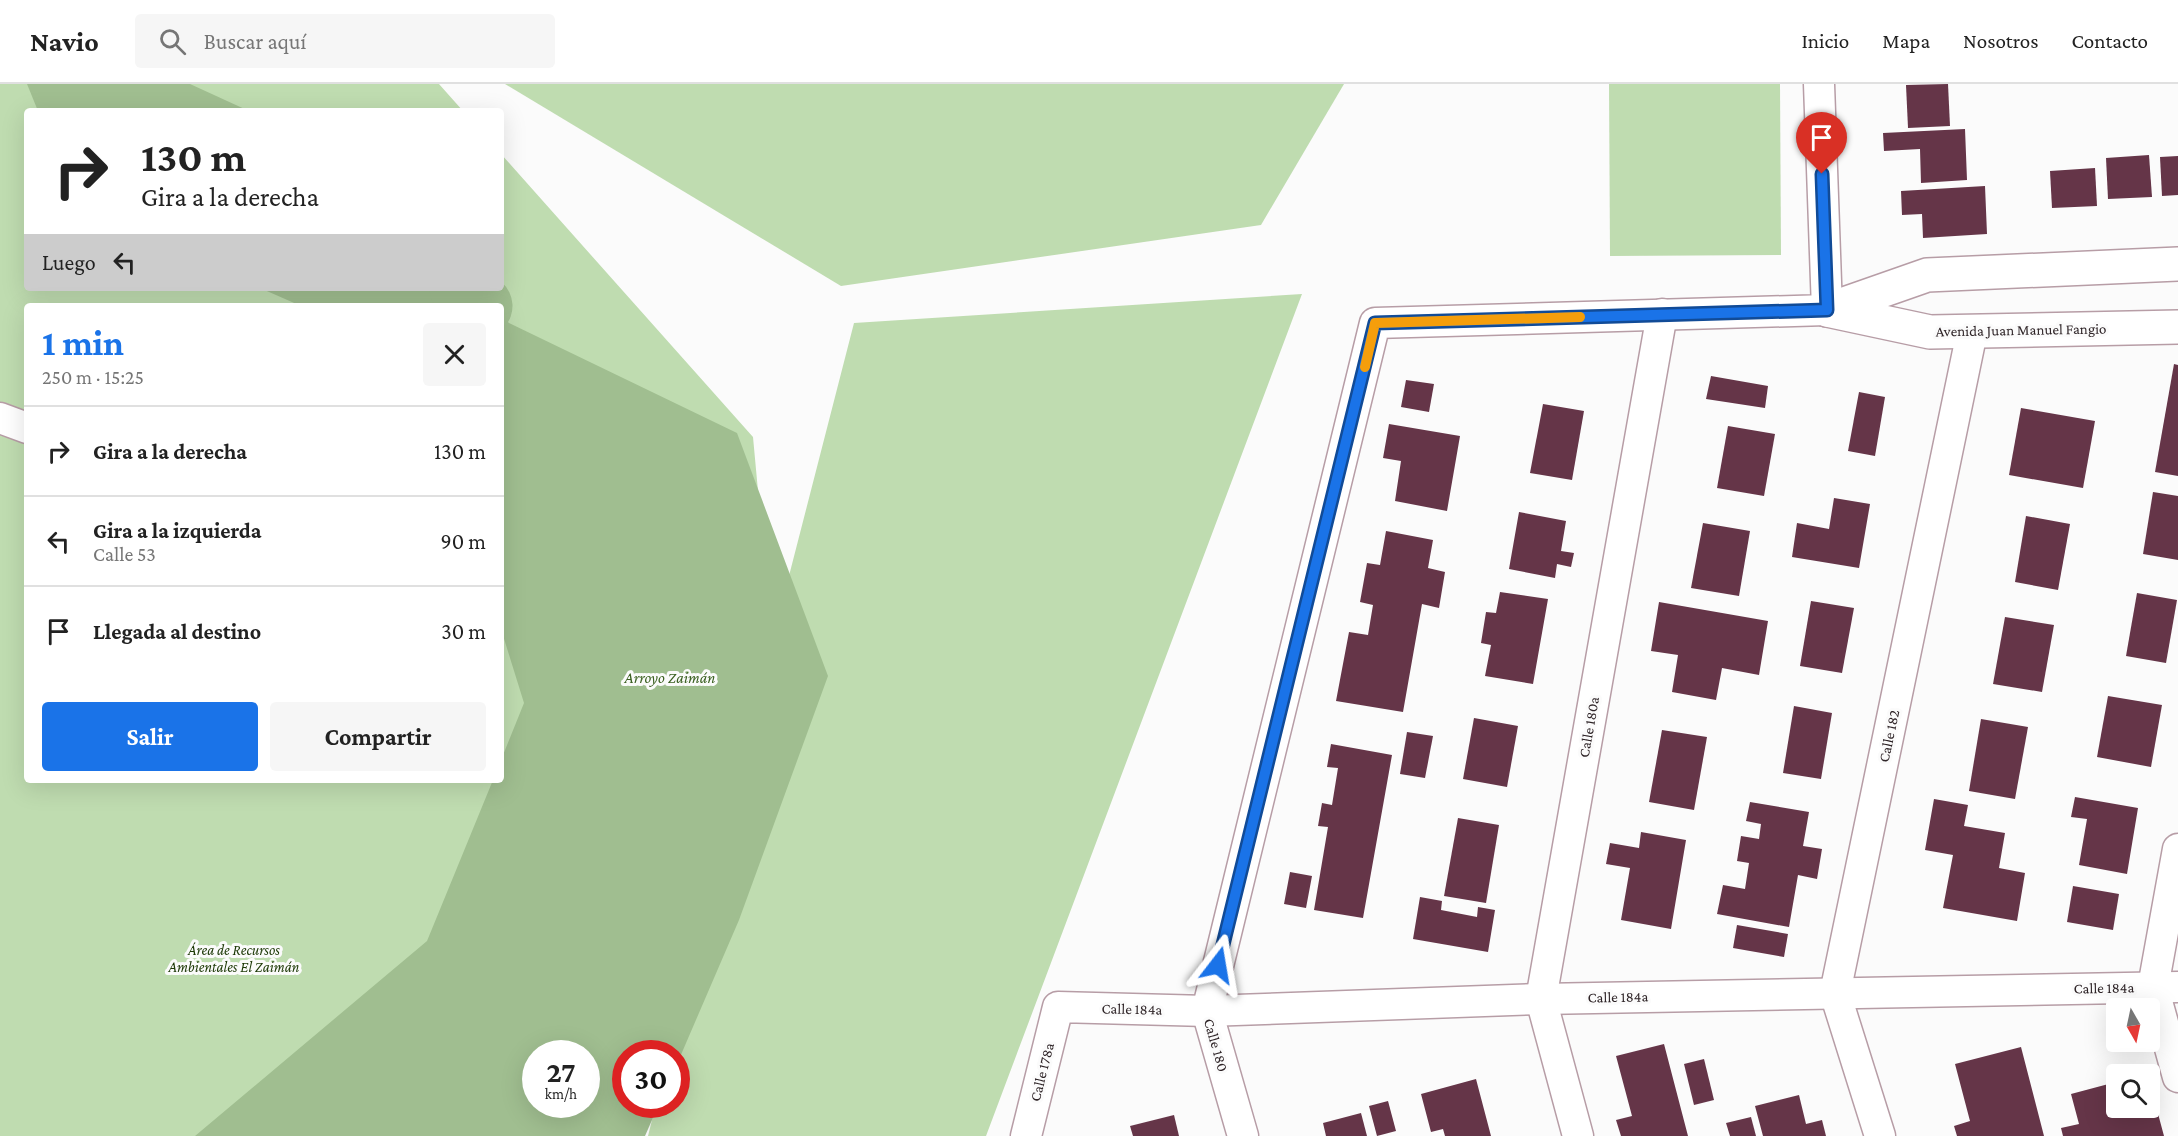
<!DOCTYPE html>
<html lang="es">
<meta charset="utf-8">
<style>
:root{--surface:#fff;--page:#f6f6f6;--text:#222;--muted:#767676;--line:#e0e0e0;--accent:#1a73e8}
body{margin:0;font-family:"Crimson Pro",serif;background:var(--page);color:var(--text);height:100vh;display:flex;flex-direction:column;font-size:22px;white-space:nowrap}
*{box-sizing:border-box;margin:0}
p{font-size:20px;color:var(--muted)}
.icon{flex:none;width:33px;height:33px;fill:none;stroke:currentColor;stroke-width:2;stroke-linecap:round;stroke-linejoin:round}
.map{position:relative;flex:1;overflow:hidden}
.panel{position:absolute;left:24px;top:219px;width:480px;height:480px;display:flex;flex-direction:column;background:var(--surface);border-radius:6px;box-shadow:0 6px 24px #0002}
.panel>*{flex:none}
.hud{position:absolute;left:24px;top:24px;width:480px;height:183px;border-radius:6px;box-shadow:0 6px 24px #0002;background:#fff;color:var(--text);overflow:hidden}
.needle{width:39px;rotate:171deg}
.buttons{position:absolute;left:2106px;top:914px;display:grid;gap:12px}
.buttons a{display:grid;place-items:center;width:54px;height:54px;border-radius:6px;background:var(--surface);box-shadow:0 6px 24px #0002;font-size:30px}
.speed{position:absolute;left:522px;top:956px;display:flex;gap:12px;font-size:30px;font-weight:700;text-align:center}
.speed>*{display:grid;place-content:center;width:78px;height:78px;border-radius:50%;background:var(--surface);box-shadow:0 6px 24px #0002;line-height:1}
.speed small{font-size:15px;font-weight:400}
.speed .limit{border:9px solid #d22;background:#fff;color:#111}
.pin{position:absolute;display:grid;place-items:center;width:51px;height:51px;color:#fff;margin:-62px -26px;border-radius:50% 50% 50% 0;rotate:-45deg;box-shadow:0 0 6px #0007}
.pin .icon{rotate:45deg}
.me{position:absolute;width:66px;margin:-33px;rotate:14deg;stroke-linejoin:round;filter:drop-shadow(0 0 4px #0008)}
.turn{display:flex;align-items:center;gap:21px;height:126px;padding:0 18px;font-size:27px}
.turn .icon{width:78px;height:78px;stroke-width:2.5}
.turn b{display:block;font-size:42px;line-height:51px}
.then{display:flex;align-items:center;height:57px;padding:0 18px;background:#0003;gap:12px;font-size:22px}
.round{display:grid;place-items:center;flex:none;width:63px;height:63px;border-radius:6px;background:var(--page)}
.summary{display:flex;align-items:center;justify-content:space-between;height:102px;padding:0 18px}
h1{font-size:36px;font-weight:700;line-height:45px;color:var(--accent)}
.primary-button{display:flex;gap:12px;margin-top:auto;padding:12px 18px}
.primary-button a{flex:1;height:69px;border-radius:6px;background:var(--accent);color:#fff;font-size:24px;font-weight:700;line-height:69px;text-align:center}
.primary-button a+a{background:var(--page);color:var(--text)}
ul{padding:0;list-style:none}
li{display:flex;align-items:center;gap:18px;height:90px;padding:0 18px;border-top:2px solid var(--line)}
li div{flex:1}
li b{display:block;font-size:22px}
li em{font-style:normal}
header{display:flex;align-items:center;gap:36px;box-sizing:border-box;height:84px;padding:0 30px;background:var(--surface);border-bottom:2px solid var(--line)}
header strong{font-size:28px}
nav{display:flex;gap:33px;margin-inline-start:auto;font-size:21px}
.search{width:420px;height:54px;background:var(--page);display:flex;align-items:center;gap:15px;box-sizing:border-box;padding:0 21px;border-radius:6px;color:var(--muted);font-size:22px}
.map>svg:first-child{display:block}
</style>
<header>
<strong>Navio</strong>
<div class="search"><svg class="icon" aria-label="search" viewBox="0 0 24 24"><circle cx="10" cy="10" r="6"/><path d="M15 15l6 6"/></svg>Buscar aquí</div>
<nav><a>Inicio</a><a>Mapa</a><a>Nosotros</a><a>Contacto</a></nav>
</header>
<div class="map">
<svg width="2178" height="1052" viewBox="0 0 2178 1052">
<rect width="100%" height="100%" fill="#fbfbfb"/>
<!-- green -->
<g fill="#bfdcb0" fill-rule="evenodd">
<path d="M 0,0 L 439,0 L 463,27 L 27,27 L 27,204 L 501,204 L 501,70 L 753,353 L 772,558 L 854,239 L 1302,210 L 986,1052 L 648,1052 L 656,1020 L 676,1020 L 676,969 L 626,969 L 626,1020 L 638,1052 L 0,1052 ZM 27,222 L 501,222 L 501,696 L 27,696 ZM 536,969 L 586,969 L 586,1020 L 536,1020 Z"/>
<polygon points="505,0 1344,0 1261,141 841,202"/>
<polygon points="1609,0 1780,0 1781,171 1610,172"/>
</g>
<!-- water -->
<g fill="#a0be90" fill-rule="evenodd">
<polygon points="27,0 190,0 249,27 38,27"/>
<polygon points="260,204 442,204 444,208 474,222 301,222"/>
<path d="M 501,235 L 737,349 L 828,592 L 739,836 L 677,980 L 676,969 L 626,969 L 626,1020 L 659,1020 L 645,1052 L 195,1052 L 427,857 L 493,696 L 501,696 L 501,676 L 524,619 L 501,545 ZM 536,969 L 586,969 L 586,1020 L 536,1020 Z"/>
</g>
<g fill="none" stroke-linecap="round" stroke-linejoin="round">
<!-- river -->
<polyline stroke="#a0be90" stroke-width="63" points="461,204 481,222"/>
</g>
<!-- building -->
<g fill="#653548">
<polygon points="1948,0 1950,42 1908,44 1906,1"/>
<polygon points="1965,45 1967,96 1921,99 1920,65 1884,67 1883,49"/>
<polygon points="2149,71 2152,113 2108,115 2106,74"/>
<polygon points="2178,72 2178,111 2162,112 2160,73"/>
<polygon points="2095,84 2097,122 2052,124 2050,87"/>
<polygon points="1985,102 1987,150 1923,154 1922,130 1902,131 1901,107"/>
<polygon points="2174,280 2178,281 2178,392 2155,388"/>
<polygon points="1711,292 1768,302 1765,324 1706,315"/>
<polygon points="1406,296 1434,300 1429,328 1401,323"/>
<polygon points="1859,308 1885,313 1875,372 1848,367"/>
<polygon points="1543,320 1584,327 1572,396 1530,389"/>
<polygon points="2021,324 2095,337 2083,404 2009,391"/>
<polygon points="1389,340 1460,352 1447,427 1395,417 1401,377 1383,374"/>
<polygon points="1728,342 1775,350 1764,412 1717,404"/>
<polygon points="2153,408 2178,412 2178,476 2143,470"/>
<polygon points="1834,414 1870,420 1859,484 1792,473 1797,439 1829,445"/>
<polygon points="1519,428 1566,437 1561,467 1574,469 1571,483 1557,480 1555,494 1509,485"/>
<polygon points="2026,432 2070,440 2058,506 2015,498"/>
<polygon points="1703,439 1750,447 1739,512 1691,504"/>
<polygon points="1386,447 1433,456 1428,484 1445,488 1439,524 1422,520 1403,628 1336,617 1349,548 1368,551 1373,521 1360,518 1367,479 1380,481"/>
<polygon points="1500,508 1548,515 1533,600 1485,592 1491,561 1481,559 1486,528 1496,529"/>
<polygon points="2137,509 2177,516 2166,579 2126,572"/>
<polygon points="1811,517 1854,524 1842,589 1800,582"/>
<polygon points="1659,518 1768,537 1759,591 1722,584 1716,616 1672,608 1678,571 1651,567"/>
<polygon points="2005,533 2054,541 2042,608 1993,600"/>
<polygon points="2108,612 2162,621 2151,683 2097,673"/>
<polygon points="1794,622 1832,629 1821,695 1783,689"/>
<polygon points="1474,634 1518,642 1507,703 1463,695"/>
<polygon points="1981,635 2028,643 2015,715 1969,707"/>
<polygon points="1662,646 1707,653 1694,726 1649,718"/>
<polygon points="1407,648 1433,652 1425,694 1400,690"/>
<polygon points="1331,660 1392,671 1363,834 1314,826 1328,743 1318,742 1322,719 1332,721 1338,684 1327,683"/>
<polygon points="2075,713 2138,724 2127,790 2079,781 2087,735 2071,733"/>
<polygon points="1934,715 1968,721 1964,742 2005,749 1999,784 2025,789 2017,837 1943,824 1953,771 1925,766"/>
<polygon points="1750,718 1809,728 1803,762 1822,765 1817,795 1798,791 1789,843 1717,830 1723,801 1745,805 1749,779 1737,777 1741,752 1759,755 1761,740 1746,737"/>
<polygon points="1458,734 1499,741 1486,819 1444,812"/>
<polygon points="1641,748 1686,756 1671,845 1621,836 1630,784 1606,780 1610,759 1639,764"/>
<polygon points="1290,788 1312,792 1306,824 1284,820"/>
<polygon points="2073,802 2119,810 2113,846 2067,838"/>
<polygon points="1420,813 1442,817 1441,826 1477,833 1478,823 1495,826 1488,868 1413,855"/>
<polygon points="1737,841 1788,850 1784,873 1733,864"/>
<polygon points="1664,960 1688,1052 1621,1052 1616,1036 1632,1032 1616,972"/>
<polygon points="2021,963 2044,1052 1957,1052 1954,1042 1970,1037 1955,980"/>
<polygon points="1704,975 1714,1016 1694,1021 1684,980"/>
<polygon points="1476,995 1491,1052 1445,1052 1443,1045 1431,1048 1421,1010"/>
<polygon points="2116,998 2116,1023 2150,1023 2150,1000 2164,1052 2063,1052 2061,1044 2079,1040 2071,1010"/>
<polygon points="1799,1011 1806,1040 1822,1036 1826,1052 1763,1052 1755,1022"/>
<polygon points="1388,1017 1396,1047 1377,1052 1369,1022"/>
<polygon points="1361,1029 1367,1052 1326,1052 1323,1039"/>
<polygon points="1174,1031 1179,1052 1133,1052 1130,1042"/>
<polygon points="1751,1033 1756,1052 1730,1052 1726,1039"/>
</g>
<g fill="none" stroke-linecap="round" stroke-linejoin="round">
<defs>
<g id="street">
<polyline points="0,334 27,344"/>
<polyline points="2178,765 2153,903 2178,993"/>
<polyline points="1026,1052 1058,923 1207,927 1541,915 2178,903"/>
<polyline points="1243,1052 1207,927 1375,239 1827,226 1819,0"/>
<polyline points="1578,1052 1541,915 1662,230"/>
<polyline points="1880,1052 1835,909 1972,248"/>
</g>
<g id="secondary">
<polyline points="1827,226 1927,191 2178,180"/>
<polyline points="1827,226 1930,248 2178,243"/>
</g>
</defs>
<!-- street casing -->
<use href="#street" stroke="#b79da6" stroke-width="33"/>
<!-- secondary casing -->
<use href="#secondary" stroke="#b79da6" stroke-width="36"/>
<!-- street -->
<use href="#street" stroke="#fff" stroke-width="30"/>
<!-- secondary -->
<use href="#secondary" stroke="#fff" stroke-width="33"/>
</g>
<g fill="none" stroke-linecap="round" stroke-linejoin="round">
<defs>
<polyline id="route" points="1218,881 1375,239 1827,226 1822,90"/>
</defs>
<!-- route casing -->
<use href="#route" stroke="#114b97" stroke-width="15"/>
<!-- route -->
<use href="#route" stroke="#1a73e8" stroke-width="10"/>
<!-- slow -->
<polyline stroke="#f59e0b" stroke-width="10" points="1365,283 1375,239 1580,233"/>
</g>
<g text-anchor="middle" stroke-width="6" stroke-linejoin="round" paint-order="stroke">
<!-- street labels -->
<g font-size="15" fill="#2f2528" stroke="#fbfbfb">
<text transform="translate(2021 246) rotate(-1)" y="5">Avenida Juan Manuel Fangio</text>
<text transform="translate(1589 643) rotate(-80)" y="5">Calle 180a</text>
<text transform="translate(1889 652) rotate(-78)" y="5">Calle 182</text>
<text transform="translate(2104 904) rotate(-1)" y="5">Calle 184a</text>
<text transform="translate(1618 913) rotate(-1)" y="5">Calle 184a</text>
<text transform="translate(1132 925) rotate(1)" y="5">Calle 184a</text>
<text transform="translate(1216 961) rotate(74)" y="5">Calle 180</text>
<text transform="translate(1042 988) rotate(-76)" y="5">Calle 178a</text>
</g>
<!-- park labels -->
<g font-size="15" font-style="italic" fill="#1c3805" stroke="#fbfbfb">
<text x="234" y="871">Área de Recursos<tspan x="234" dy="17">Ambientales El Zaimán</tspan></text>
</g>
<!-- water labels -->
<g font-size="16" font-style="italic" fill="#3a6020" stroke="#fbfbfb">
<text x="670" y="599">Arroyo Zaimán</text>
</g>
</g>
</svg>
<div class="buttons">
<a><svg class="needle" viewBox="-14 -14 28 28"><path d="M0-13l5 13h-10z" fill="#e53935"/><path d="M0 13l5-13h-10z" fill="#767676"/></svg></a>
<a><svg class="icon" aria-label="search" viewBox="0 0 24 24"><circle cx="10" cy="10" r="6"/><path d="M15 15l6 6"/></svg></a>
</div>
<div class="speed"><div>27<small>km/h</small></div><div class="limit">30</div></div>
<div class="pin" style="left:1822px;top:90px;background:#d93025"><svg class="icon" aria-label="arrive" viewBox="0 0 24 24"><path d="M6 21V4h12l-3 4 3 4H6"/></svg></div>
<svg class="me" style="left:1218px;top:881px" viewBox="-20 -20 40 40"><path d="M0-17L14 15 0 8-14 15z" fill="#1a73e8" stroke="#fff" stroke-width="4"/></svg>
<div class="hud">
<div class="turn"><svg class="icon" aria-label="right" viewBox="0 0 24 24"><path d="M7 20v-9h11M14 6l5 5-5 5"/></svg><div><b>130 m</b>Gira a la derecha</div></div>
<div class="then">Luego<svg class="icon" aria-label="left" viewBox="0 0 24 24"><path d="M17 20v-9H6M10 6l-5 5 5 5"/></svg></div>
</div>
<section class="panel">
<div class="summary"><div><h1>1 min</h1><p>250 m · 15:25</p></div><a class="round"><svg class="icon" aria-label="close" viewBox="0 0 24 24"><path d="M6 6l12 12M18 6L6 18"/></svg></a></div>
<ul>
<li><svg class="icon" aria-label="right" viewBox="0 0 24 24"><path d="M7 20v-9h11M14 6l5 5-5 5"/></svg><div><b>Gira a la derecha</b></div><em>130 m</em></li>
<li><svg class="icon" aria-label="left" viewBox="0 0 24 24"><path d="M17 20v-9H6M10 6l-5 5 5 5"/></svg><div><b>Gira a la izquierda</b><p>Calle 53</p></div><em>90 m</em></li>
<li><svg class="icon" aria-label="arrive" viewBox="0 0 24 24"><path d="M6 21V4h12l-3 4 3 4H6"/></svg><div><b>Llegada al destino</b></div><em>30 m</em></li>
</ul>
<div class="primary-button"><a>Salir</a><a>Compartir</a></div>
</section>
</div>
